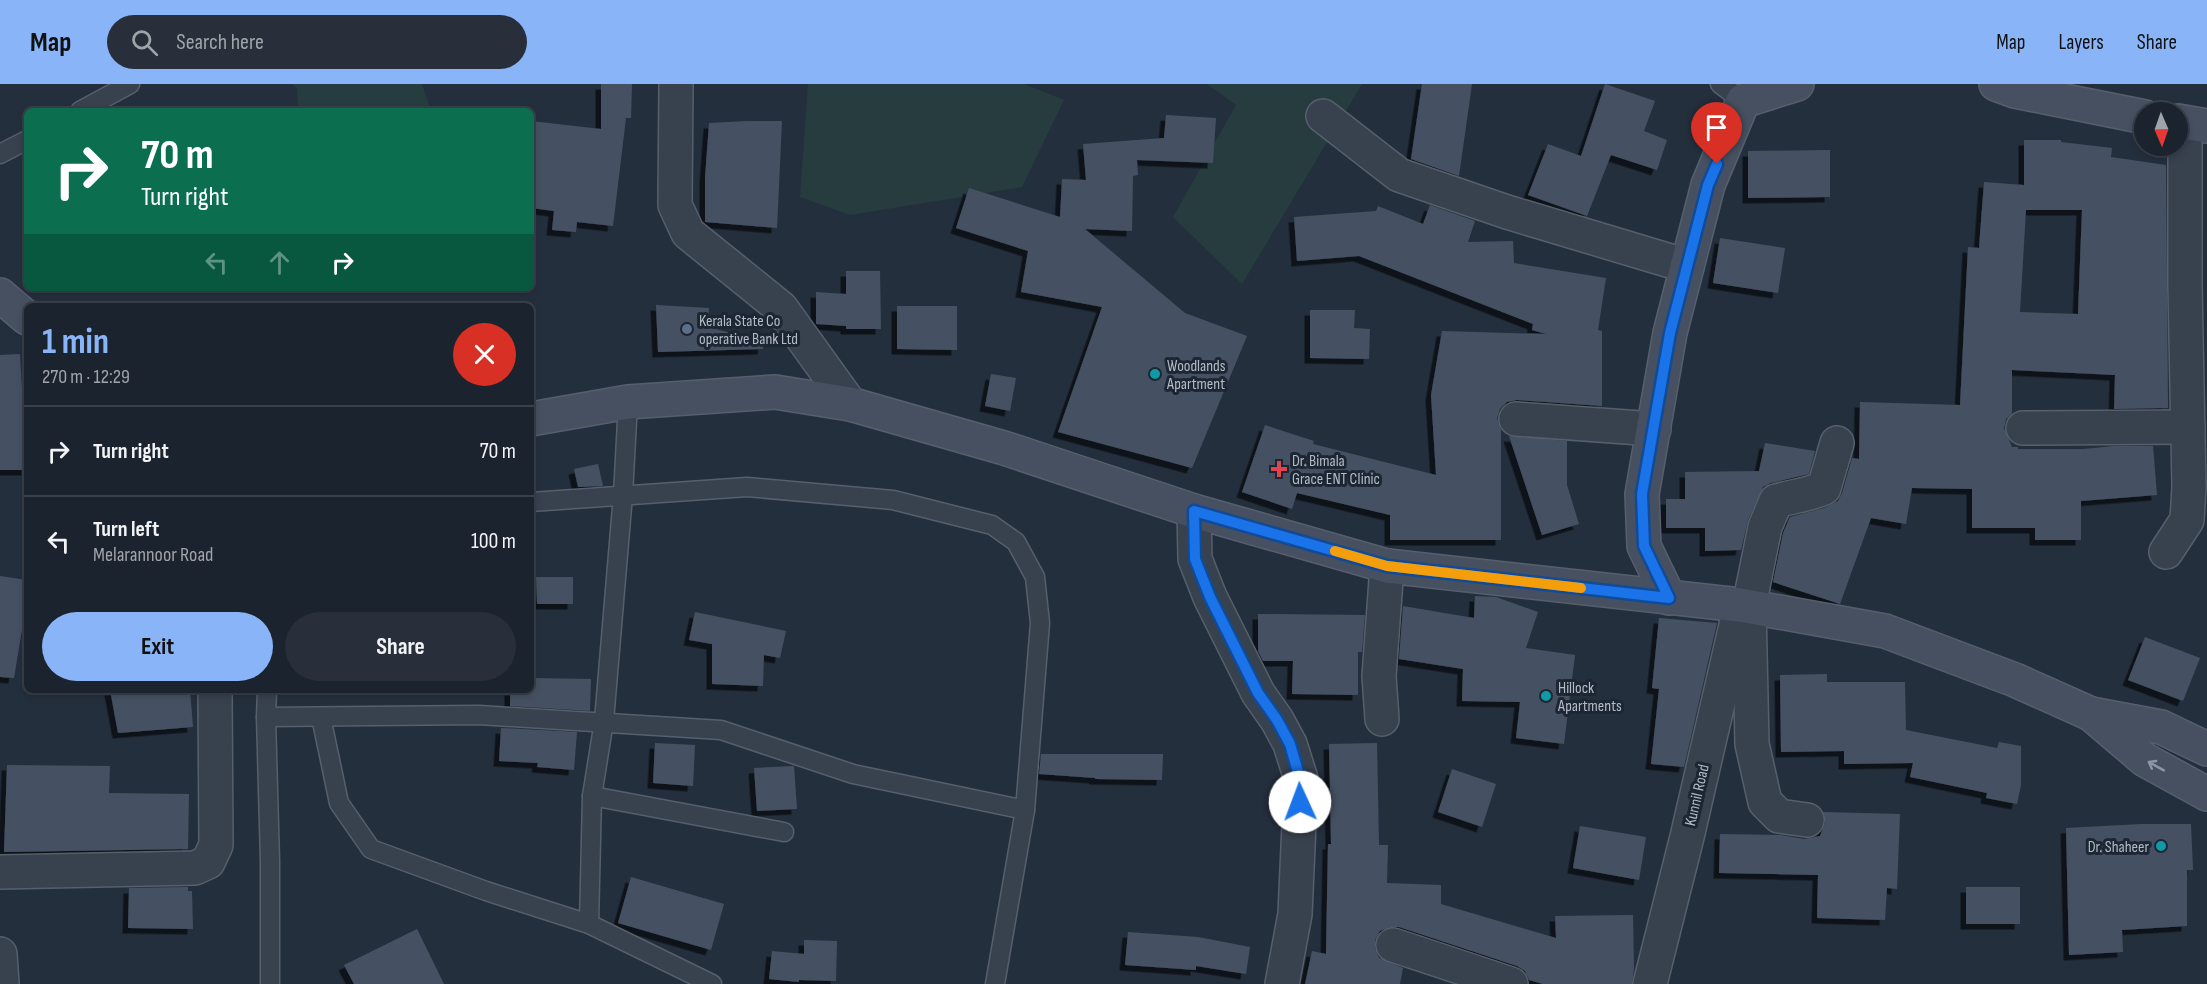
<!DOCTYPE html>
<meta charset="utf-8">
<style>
:root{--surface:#1b232e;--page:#282f3a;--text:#f1f3f6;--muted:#a0a4aa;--line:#39404a;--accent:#8ab4f8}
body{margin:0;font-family:"Sofia Sans Condensed",sans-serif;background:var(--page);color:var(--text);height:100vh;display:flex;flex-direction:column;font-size:22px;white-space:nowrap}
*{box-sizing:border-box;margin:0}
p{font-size:20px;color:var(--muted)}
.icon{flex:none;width:33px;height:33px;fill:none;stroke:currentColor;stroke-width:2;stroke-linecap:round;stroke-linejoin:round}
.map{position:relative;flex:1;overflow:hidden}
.sheet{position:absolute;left:24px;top:219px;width:510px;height:390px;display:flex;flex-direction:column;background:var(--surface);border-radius:9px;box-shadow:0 3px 9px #0003,0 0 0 2px var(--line)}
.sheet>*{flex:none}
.banner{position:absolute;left:24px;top:24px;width:510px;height:183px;border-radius:9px;box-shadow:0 3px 9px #0003,0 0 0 2px var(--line);background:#0b6e4f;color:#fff;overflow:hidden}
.needle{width:39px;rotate:178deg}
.fabs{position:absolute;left:2134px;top:18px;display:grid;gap:12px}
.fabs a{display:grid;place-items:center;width:54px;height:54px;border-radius:50%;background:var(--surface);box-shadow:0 3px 9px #0003,0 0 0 2px var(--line);font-size:30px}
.pin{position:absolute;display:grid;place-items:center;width:51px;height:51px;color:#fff;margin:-62px -26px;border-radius:50% 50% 50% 0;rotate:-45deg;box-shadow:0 0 6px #0007}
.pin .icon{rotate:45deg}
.me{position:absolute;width:66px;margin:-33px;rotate:358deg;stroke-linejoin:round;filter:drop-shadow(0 0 4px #0008)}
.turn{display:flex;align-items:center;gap:21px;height:126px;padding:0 18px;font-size:27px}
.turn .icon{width:78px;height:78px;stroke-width:2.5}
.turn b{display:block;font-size:42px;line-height:51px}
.lanes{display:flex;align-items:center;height:57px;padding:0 18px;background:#0003;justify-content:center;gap:30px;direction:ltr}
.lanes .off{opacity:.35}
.round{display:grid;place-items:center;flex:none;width:63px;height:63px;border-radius:32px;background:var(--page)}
.headline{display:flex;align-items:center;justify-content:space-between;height:102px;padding:0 18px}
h1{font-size:36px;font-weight:700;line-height:45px;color:var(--accent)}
.action{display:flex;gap:12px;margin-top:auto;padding:12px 18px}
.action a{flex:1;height:69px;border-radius:36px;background:var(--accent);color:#111;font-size:24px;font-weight:700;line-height:69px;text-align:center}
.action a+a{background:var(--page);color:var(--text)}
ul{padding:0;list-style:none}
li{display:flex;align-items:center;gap:18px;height:90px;padding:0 18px;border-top:2px solid var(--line)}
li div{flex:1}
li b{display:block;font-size:22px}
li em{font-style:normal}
header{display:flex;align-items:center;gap:36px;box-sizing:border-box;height:84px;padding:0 30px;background:var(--accent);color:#111}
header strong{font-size:28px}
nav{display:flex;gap:33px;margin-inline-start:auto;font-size:21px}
.search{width:420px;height:54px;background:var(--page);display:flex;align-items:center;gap:15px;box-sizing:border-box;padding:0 21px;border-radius:33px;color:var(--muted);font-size:22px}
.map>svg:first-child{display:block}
</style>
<header>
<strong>Map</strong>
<div class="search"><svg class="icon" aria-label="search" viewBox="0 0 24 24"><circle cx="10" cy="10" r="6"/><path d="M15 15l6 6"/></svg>Search here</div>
<nav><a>Map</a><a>Layers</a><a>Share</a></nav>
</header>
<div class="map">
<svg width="2207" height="900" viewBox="0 0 2207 900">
<defs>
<filter id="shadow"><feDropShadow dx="-5.5" dy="5.5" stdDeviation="0" flood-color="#0009"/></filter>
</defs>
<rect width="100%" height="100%" fill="#242f3e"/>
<!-- green -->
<g fill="#263c3f">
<polygon points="292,0 422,0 431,27 298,27 297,4"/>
<polygon points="808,0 1024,0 1064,16 1022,103 850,131 800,113"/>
<polygon points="1207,0 1362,0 1242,200 1173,133 1236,21"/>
</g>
<!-- building -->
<g fill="#455162" fill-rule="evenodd" filter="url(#shadow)">
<polygon points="601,0 632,0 631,34 626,34 613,142 577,138 576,148 552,146 554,127 531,124 531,37 601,45"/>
<polygon points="1422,0 1472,0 1459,92 1411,75"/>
<polygon points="1605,0 1655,17 1644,47 1667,56 1657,86 1611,71 1587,132 1528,111 1548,60 1581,72"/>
<polygon points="1166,31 1216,34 1213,79 1137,76 1138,91 1133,92 1132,147 1085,145 1185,229 1247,252 1192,384 1058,348 1102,223 1021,208 1028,167 956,144 969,104 1060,133 1062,95 1086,96 1083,60 1164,54"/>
<polygon points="747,37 782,37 777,144 705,138 705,94 709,39"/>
<path d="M 2024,56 L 2061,56 L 2061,58 L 2112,64 L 2111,73 L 2166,81 L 2168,324 L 2114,325 L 2115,291 L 2012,286 L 2012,329 L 2006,335 L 2004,344 L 2012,363 L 2018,363 L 2018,365 L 2083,365 L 2114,362 L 2153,362 L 2157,411 L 2081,417 L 2081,456 L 2035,456 L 2035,444 L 1972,444 L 1972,405 L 1912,404 L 1906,440 L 1871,434 L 1840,520 L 1773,498 L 1783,449 L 1790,433 L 1824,424 L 1838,417 L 1842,409 L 1852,374 L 1859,375 L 1860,318 L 1960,321 L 1968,163 L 1979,164 L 1984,98 L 2024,101 ZM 2026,126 L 2082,126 L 2078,230 L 2020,228 Z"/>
<polygon points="1830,66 1830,113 1748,114 1748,67"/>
<polygon points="1430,121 1475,137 1468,158 1513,157 1514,179 1606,194 1598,246 1602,247 1602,322 1517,316 1507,318 1500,325 1497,334 1501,346 1501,456 1390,456 1390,431 1297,409 1292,425 1242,408 1265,341 1314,357 1313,360 1436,391 1431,311 1442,247 1546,250 1532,246 1533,240 1359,172 1297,177 1294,133 1376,127 1378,122 1423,140"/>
<polygon points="1720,154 1785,164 1778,209 1713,199"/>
<polygon points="846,187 880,187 881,245 846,245 846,242 816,240 816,208 846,210"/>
<polygon points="656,221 709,224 708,243 764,258 763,265 658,268"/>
<polygon points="897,222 957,222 957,266 897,265"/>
<polygon points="1310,226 1355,226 1354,244 1370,245 1369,275 1310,274"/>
<polygon points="20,270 24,337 27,337 27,386 0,386 0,271"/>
<polygon points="991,290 1016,294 1010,327 985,322"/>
<polygon points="1509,352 1567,357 1567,401 1579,440 1542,451"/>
<polygon points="1765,359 1815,367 1809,390 1771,399 1763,403 1748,436 1741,466 1705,467 1705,444 1666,444 1666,415 1685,415 1685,388 1759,387"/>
<polygon points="598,380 603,402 578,403 574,385"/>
<polygon points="0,492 27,496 27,547 22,546 14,594 0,593"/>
<polygon points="536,493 573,493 573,520 537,520"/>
<polygon points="1475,512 1496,513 1538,528 1526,564 1575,571 1564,660 1516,654 1520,618 1462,617 1463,585 1399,575 1403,522 1474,534"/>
<polygon points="695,528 786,547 780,574 764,571 763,602 712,600 712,560 689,556"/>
<polygon points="1258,530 1365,531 1362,568 1358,568 1358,611 1292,610 1293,577 1263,577 1258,567"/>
<polygon points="1659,534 1717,539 1684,683 1651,680 1659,605 1652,604"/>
<polygon points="2145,553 2200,574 2183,617 2128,596"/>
<polygon points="1827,590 1827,598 1905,598 1906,646 1997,664 1999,658 2021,662 2021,701 2017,720 1986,714 1987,709 1910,693 1913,679 1844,680 1844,667 1781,668 1780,591"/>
<polygon points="531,594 591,595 590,627 510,622 510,606 531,606"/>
<polygon points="110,606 190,606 193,643 118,649"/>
<polygon points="501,644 577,648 574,686 537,683 538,679 499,677"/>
<polygon points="655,659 695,661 693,702 653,699"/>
<polygon points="1377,659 1379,761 1388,761 1387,799 1441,801 1441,820 1556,854 1555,832 1633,831 1634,885 1632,900 1543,900 1529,896 1525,887 1517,882 1399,843 1390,843 1380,847 1375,856 1375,864 1379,874 1403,884 1400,900 1305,900 1312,867 1326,870 1328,760 1331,760 1329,660"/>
<polygon points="1041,670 1163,670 1162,696 1095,695 1095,694 1039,690"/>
<polygon points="7,681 110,682 109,709 189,710 188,765 4,768"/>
<polygon points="794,682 797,725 757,727 754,684"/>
<polygon points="1452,685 1496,700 1482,743 1438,728"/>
<polygon points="1823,728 1900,730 1897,805 1887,804 1885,836 1817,834 1818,791 1719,789 1720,750 1781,751 1804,755 1820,752 1825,739"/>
<polygon points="2141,740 2191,740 2193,786 2187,786 2187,842 2122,846 2123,868 2069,871 2066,744"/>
<polygon points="1580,742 1646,753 1639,796 1573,784"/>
<polygon points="631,793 724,820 711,866 618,839"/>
<polygon points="188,803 188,807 192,807 193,845 128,844 129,804"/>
<rect x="1966" y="803" width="54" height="37"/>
<polygon points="417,845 444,900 354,900 344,881"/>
<polygon points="1128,848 1198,853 1250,863 1246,890 1196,882 1196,886 1125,881"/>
<polygon points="804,856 837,857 836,897 799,896 799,898 769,895 772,867 804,870"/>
</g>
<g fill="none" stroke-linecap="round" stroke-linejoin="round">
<defs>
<g id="lane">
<polyline points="1720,0 1743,17"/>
<polyline points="80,27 130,0"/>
<polyline points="0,70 27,56"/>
<polyline points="531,418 747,403 893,416 992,441 1016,458 1035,493 1040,539 1025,726 995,900"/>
<polyline points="267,606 266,633 270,777 270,900"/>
<polyline points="266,633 479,631 721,646 853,690 1025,726"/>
<polyline points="321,633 339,719 371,765 486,807 589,840 712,900"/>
<polyline points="592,712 784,748"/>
<polyline points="589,840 592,712 604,637 623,411 628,318"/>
</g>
<g id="street">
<polyline points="676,0 675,121 688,149 781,224 850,320"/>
<polyline points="1323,32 1399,91 1507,128 1687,182"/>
<polyline points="1516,335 1654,345"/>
<polyline points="2023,344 2188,343"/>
<polyline points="1194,427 1195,475 1210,513 1258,609 1277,636 1290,660 1301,695 1295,830 1282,900"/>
<polyline points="2166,468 2187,436 2189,403 2185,202 2185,39"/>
<polyline points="1382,635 1379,592 1387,482"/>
<path d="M 1807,736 L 1779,732 L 1765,718 L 1752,660 L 1749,522 L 1765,443 L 1776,417 C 1793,412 1809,411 1824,404 L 1837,359"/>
<polyline points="0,788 195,784 208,778 216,761 215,606"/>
<polyline points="1393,861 1511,900"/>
<polyline points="0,870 2,900"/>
<polyline points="1650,900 1687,753 1737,537"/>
</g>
<g id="secondary">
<polyline points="1996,0 2015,7 2145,33"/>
<polyline points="2178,37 2207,42"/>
<polyline points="0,211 27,234"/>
<polyline points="531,335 628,318 775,308 850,320 1004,364 1194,427 1387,482 1740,521 1885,547 2015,596 2091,630 2161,643 2207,665"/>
<polyline points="1669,514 1644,462 1642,410 1670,249 1708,101 1743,17 1797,0"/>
<polyline points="2091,630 2145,676 2207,710"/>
</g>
</defs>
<!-- lane casing -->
<use href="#lane" stroke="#565f6c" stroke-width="21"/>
<!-- street casing -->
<use href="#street" stroke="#565f6c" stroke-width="36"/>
<!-- secondary casing -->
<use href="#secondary" stroke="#565f6c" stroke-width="36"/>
<!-- lane -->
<use href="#lane" stroke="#38414e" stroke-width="18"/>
<!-- street -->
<use href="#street" stroke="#38414e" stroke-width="33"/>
<!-- secondary -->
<use href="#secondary" stroke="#465061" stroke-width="33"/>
</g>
<!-- one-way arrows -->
<defs><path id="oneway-shaft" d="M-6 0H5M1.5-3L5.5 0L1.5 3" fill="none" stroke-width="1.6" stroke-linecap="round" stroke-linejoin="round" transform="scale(1.5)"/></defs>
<use stroke="#8e96a5" href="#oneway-shaft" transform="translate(2156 682) rotate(-151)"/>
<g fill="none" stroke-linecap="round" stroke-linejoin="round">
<defs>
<polyline id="route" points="1300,718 1300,695 1290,660 1277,636 1258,609 1210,513 1195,475 1194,427 1387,482 1669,514 1644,462 1642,410 1670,249 1708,101 1717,80"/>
</defs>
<!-- route casing -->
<use href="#route" stroke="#114b97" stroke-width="15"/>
<!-- route -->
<use href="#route" stroke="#1a73e8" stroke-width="10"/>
<!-- slow -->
<polyline stroke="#f59e0b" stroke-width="10" points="1335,467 1387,482 1581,504"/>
</g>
<!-- markers -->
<circle fill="#5c6f8a" stroke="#1d2633" stroke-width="2" cx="687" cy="245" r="6"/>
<g fill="#0f9aa8" stroke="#1d2633" stroke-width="2">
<circle cx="1155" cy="290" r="6"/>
<circle cx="1546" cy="612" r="6"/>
<circle cx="2161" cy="762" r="6"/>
</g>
<path fill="#e0444e" stroke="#1d2633" stroke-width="2" d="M1276 376h6v6h6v6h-6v6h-6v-6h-6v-6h6z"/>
<g text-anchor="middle" stroke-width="6" stroke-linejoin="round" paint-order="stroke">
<!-- poi labels -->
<g font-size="16" fill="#b4bcc9" stroke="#1d2633" text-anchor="start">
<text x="699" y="242">Kerala State Co<tspan x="699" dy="18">operative Bank Ltd</tspan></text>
<text x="1167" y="287">Woodlands<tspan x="1167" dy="18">Apartment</tspan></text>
<text x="1292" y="382">Dr. Bimala<tspan x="1292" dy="18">Grace ENT Clinic</tspan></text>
<text x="1558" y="609">Hillock<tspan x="1558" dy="18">Apartments</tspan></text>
<text x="2149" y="768" text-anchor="end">Dr. Shaheer</text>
</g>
<!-- street labels -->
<g font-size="16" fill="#b4bcc9" stroke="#1d2633">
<text transform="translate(1696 711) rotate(-77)" y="6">Kunnil Road</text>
</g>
</g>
</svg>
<div class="fabs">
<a><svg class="needle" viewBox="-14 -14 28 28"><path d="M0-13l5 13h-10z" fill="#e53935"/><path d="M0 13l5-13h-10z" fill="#a0a4aa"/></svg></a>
</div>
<div class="pin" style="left:1717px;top:80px;background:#d93025"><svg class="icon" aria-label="arrive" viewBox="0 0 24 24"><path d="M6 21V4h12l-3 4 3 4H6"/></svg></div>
<svg class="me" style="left:1300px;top:718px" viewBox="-20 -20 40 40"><circle r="19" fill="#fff"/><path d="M0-13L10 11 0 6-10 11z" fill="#1a73e8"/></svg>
<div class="banner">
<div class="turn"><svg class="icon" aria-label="right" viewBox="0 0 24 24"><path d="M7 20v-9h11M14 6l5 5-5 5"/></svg><div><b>70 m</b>Turn right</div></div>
<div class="lanes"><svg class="icon off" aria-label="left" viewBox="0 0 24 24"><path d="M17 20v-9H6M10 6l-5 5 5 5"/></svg><svg class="icon off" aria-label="ahead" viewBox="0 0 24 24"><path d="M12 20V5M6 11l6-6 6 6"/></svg><svg class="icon" aria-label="right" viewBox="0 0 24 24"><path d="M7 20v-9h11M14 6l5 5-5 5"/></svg></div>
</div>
<section class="sheet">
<div class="headline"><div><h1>1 min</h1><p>270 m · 12:29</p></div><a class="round" style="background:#d93025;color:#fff"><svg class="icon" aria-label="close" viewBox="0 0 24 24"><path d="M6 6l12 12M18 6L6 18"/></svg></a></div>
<ul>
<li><svg class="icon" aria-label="right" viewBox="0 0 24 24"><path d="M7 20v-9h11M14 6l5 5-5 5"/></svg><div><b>Turn right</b></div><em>70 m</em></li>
<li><svg class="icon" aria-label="left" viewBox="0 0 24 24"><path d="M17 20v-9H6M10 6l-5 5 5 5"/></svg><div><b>Turn left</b><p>Melarannoor Road</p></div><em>100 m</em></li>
</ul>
<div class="action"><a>Exit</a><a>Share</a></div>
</section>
</div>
